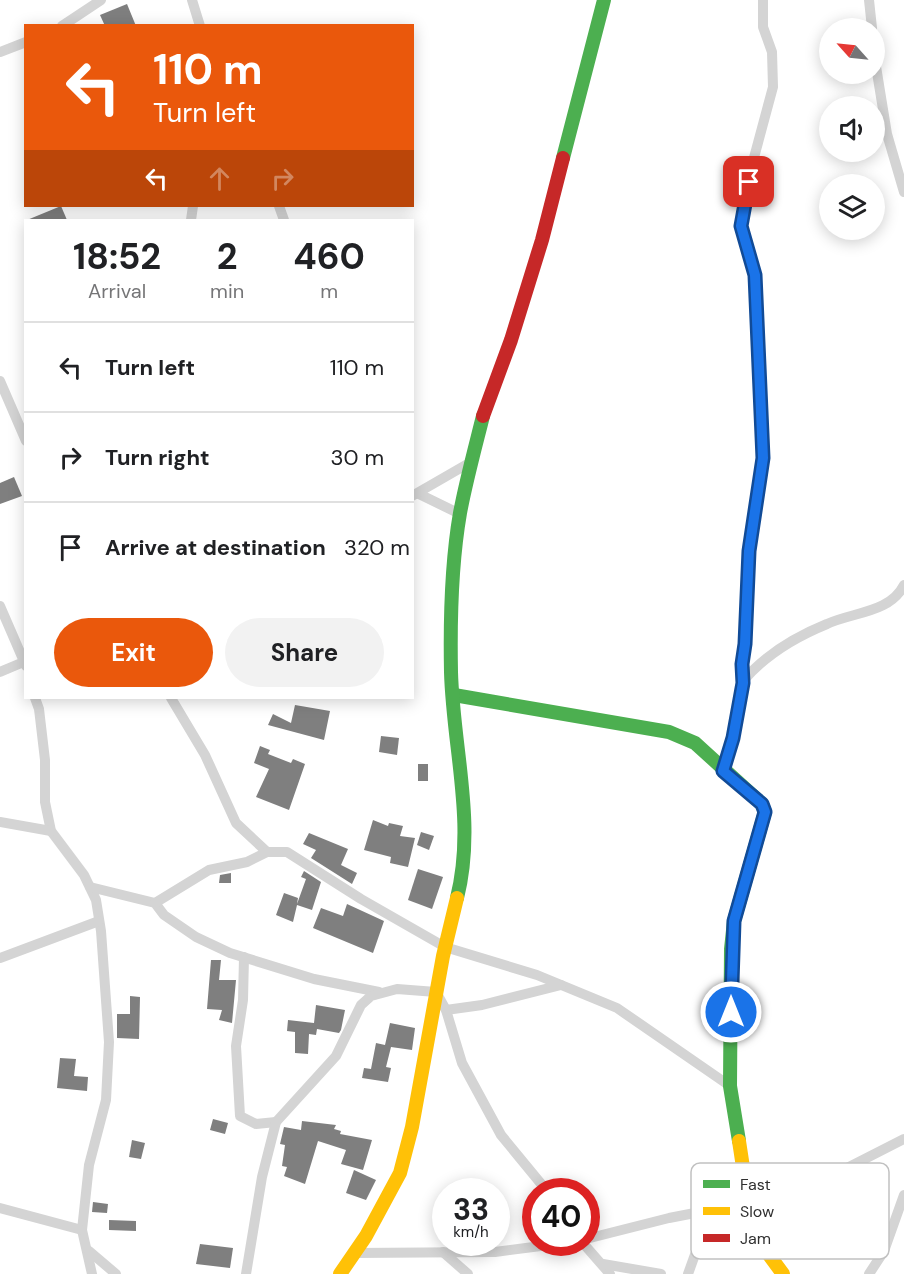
<!DOCTYPE html>
<style>
:root{--surface:#fff;--page:#f2f2f2;--text:#202124;--muted:#757577;--line:#e0e0e0;--accent:#ea580c}
body{margin:0;font-family:"DM Sans",sans-serif;background:var(--page);color:var(--text);height:100vh;display:flex;flex-direction:column;font-size:22px;white-space:nowrap}
*{box-sizing:border-box;margin:0}
p{font-size:20px;color:var(--muted)}
.icon{flex:none;width:33px;height:33px;fill:none;stroke:currentColor;stroke-width:2;stroke-linecap:round;stroke-linejoin:round}
.map{position:relative;flex:1;overflow:hidden}
.panel{position:absolute;left:24px;top:219px;width:390px;height:480px;display:flex;flex-direction:column;background:var(--surface);border-radius:0px;box-shadow:0 3px 15px #0003}
.panel>*{flex:none}
.banner{position:absolute;left:24px;top:24px;width:390px;height:183px;border-radius:0px;box-shadow:0 3px 15px #0003;background:#ea580c;color:#fff;overflow:hidden}
.needle{width:39px;rotate:297deg}
.tools{position:absolute;left:819px;top:18px;display:grid;gap:12px}
.tools a{display:grid;place-items:center;width:66px;height:66px;border-radius:50%;background:var(--surface);box-shadow:0 3px 15px #0003;font-size:30px}
.speed{position:absolute;left:432px;top:1178px;display:flex;gap:12px;font-size:30px;font-weight:700;text-align:center}
.speed>*{display:grid;place-content:center;width:78px;height:78px;border-radius:50%;background:var(--surface);box-shadow:0 3px 15px #0003;line-height:1}
.speed small{font-size:15px;font-weight:400}
.speed .limit{border:9px solid #d22;background:#fff;color:#111}
.pin{position:absolute;display:grid;place-items:center;width:51px;height:51px;color:#fff;margin:-26px;border-radius:12px;box-shadow:0 3px 9px #0006}
.me{position:absolute;width:66px;margin:-33px;rotate:0deg;stroke-linejoin:round;filter:drop-shadow(0 0 4px #0008)}
.turn{display:flex;align-items:center;gap:21px;height:126px;padding:0 30px;font-size:27px}
.turn .icon{width:78px;height:78px;stroke-width:2.5}
.turn b{display:block;font-size:42px;line-height:51px}
.lanes{display:flex;align-items:center;height:57px;padding:0 30px;background:#0003;justify-content:center;gap:30px;direction:ltr}
.lanes .off{opacity:.35}
.eta{display:flex;justify-content:space-evenly;align-items:center;height:102px;text-align:center}
.eta b{font-size:36px;font-weight:700;line-height:42px}
.primary-button{display:flex;gap:12px;margin-top:auto;padding:12px 30px}
.primary-button a{flex:1;height:69px;border-radius:36px;background:var(--accent);color:#fff;font-size:24px;font-weight:700;line-height:69px;text-align:center}
.primary-button a+a{background:var(--page);color:var(--text)}
ul{padding:0;list-style:none}
li{display:flex;align-items:center;gap:18px;height:90px;padding:0 30px;border-top:2px solid var(--line)}
li div{flex:1}
li b{display:block;font-size:22px}
li em{font-style:normal}
.map>svg:first-child{display:block}
</style>
<div class="map">
<svg width="904" height="1274" viewBox="0 0 904 1274">
<rect width="100%" height="100%" fill="#fff"/>
<!-- building -->
<g fill="#7f7f7f">
<polygon points="127,4 136,26 105,26 100,15"/>
<polygon points="61,206 67,220 27,220"/>
<polygon points="14,477 22,496 0,504 0,483"/>
<polygon points="295,705 330,711 324,740 268,725 273,714 291,723"/>
<polygon points="381,736 399,738 397,755 379,752"/>
<polygon points="260,746 270,750 268,754 291,763 293,759 305,764 289,810 256,797 269,769 254,763"/>
<rect x="418" y="764" width="10" height="17"/>
<polygon points="373,820 388,826 389,823 403,826 400,836 415,838 408,867 390,863 391,857 364,850"/>
<polygon points="421,832 434,836 429,850 417,845"/>
<polygon points="309,833 348,849 341,865 357,873 352,884 311,858 316,850 303,844"/>
<polygon points="418,869 443,877 432,909 408,900"/>
<polygon points="304,871 321,882 312,910 297,905 293,922 276,915 284,893 298,898 297,904 306,879 301,877"/>
<polygon points="231,873 231,883 219,883 220,875"/>
<polygon points="347,904 384,921 373,953 313,928 321,908 343,916"/>
<polygon points="211,960 221,960 219,980 236,980 232,1023 219,1020 222,1010 207,1009"/>
<polygon points="130,996 140,997 139,1039 117,1038 117,1014 130,1014"/>
<polygon points="316,1005 345,1010 341,1030 339,1033 317,1029 316,1035 309,1034 308,1054 295,1053 295,1032 287,1031 288,1020 314,1023"/>
<polygon points="390,1023 415,1028 412,1050 391,1047 386,1067 391,1068 388,1082 362,1078 364,1068 371,1069 376,1043 385,1045"/>
<polygon points="60,1058 76,1059 74,1076 88,1077 87,1091 57,1088"/>
<polygon points="213,1119 228,1123 225,1134 210,1130"/>
<polygon points="302,1121 336,1125 334,1129 341,1131 340,1134 372,1140 363,1170 341,1164 346,1150 318,1141 305,1184 284,1176 287,1167 282,1166 285,1145 280,1144 284,1127 301,1130"/>
<polygon points="132,1140 145,1143 141,1159 129,1157"/>
<polygon points="354,1170 376,1180 366,1200 346,1193"/>
<polygon points="93,1202 108,1204 107,1213 92,1212"/>
<polygon points="109,1220 136,1221 136,1231 109,1230"/>
<polygon points="200,1244 233,1248 230,1268 196,1264"/>
</g>
<g fill="none" stroke-linecap="round" stroke-linejoin="round">
<!-- street -->
<g stroke="#d4d4d4" stroke-width="10">
<polyline points="192,0 200,26"/>
<polyline points="869,0 872,28"/>
<polyline points="62,26 101,0"/>
<polyline points="0,52 26,42"/>
<polyline points="874,54 887,134 904,192"/>
<polyline points="279,206 284,220"/>
<polyline points="191,220 193,206"/>
<polyline points="0,381 26,441"/>
<polyline points="419,494 460,514"/>
<polyline points="412,496 471,462"/>
<polyline points="0,606 26,666"/>
<polyline points="0,672 26,661"/>
<path d="M 743,681 C 766,654 795,637 827,624 C 853,612 890,613 904,585"/>
<polyline points="35,698 39,709 45,760 45,802 51,831 84,875 96,900 101,931 109,1042 106,1100 89,1165 82,1230 92,1274"/>
<polyline points="171,698 205,755 236,823 267,852"/>
<polyline points="723,771 736,724 743,683 742,664 745,644 749,551 763,458 755,275 741,226 752,165 773,87 772,52 763,27 763,0"/>
<polyline points="0,822 51,831"/>
<polyline points="90,887 155,903 164,915 196,937 230,953 314,979 379,992"/>
<polyline points="155,903 209,870 247,862 267,852 287,852 361,899 445,947 537,975 617,1008 730,1086"/>
<polyline points="244,957 243,1000 236,1046 240,1116 256,1124 276,1122"/>
<polyline points="0,958 99,921"/>
<polyline points="446,1010 482,1005 561,985"/>
<polyline points="0,1208 82,1230"/>
<polyline points="586,1239 669,1218 798,1193 904,1139"/>
<polyline points="582,1242 610,1274"/>
<polyline points="89,1251 116,1274"/>
<polyline points="443,1252 468,1274"/>
<polyline points="354,1253 495,1252 572,1242"/>
<polyline points="603,1264 661,1274"/>
<polyline points="246,1274 262,1177 276,1122 336,1056 361,1005 371,996 397,989 436,992 446,1010 462,1063 501,1135 547,1191"/>
<polyline points="688,1274 711,1210"/>
<polyline points="869,1274 884,1251 904,1195"/>
</g>
<!-- fast -->
<g stroke="#4caf50" stroke-width="14">
<polyline points="563,158 604,0"/>
<polyline points="454,695 669,732 695,743 762,804 765,812 734,921 731,949 730,1086 739,1141"/>
<path d="M 457,898 C 476,823 453,748 451,672 C 450,620 451,565 460,513 C 466,481 475,448 483,416"/>
</g>
<!-- slow -->
<g stroke="#ffc107" stroke-width="14">
<polyline points="739,1141 753,1233 783,1274"/>
<polyline points="340,1274 366,1236 400,1173 412,1127 443,956 457,898"/>
</g>
<!-- jam -->
<polyline stroke="#c62828" stroke-width="14" points="483,416 511,340 542,240 563,158"/>
</g>
<g fill="none" stroke-linecap="round" stroke-linejoin="round">
<defs>
<polyline id="route" points="731,1012 734,921 765,812 762,804 723,771 733,738 743,683 742,664 745,644 749,551 763,458 755,275 741,226 749,182"/>
</defs>
<!-- route casing -->
<use href="#route" stroke="#114b97" stroke-width="15"/>
<!-- route -->
<use href="#route" stroke="#1a73e8" stroke-width="10"/>
</g>
<!-- legend -->
<rect x="691" y="1163" width="198" height="96" rx="9" fill="#fff" stroke="#c1c1c1" stroke-width="1.5"/>
<rect x="703" y="1180" width="27" height="8" fill="#4caf50"/>
<rect x="703" y="1207" width="27" height="8" fill="#ffc107"/>
<rect x="703" y="1234" width="27" height="8" fill="#c62828"/>
<g font-size="16" fill="#303030">
<text x="740" y="1190">Fast</text>
<text x="740" y="1217">Slow</text>
<text x="740" y="1244">Jam</text>
</g>
</svg>
<div class="tools">
<a><svg class="needle" viewBox="-14 -14 28 28"><path d="M0-13l5 13h-10z" fill="#e53935"/><path d="M0 13l5-13h-10z" fill="#757577"/></svg></a>
<a><svg class="icon" aria-label="sound" viewBox="0 0 24 24"><path d="M4 9h4l5-4v14l-5-4H4zM17 9q2 3 0 6"/></svg></a>
<a><svg class="icon" aria-label="layers" viewBox="0 0 24 24"><path d="M12 4l9 5-9 5-9-5zM3 14l9 5 9-5"/></svg></a>
</div>
<div class="speed"><div>33<small>km/h</small></div><div class="limit">40</div></div>
<div class="pin" style="left:749px;top:182px;background:#d93025"><svg class="icon" aria-label="arrive" viewBox="0 0 24 24"><path d="M6 21V4h12l-3 4 3 4H6"/></svg></div>
<svg class="me" style="left:731px;top:1012px" viewBox="-20 -20 40 40"><circle r="17" fill="#1a73e8" stroke="#fff" stroke-width="3"/><path d="M0-11L8 9 0 5-8 9z" fill="#fff"/></svg>
<div class="banner">
<div class="turn"><svg class="icon" aria-label="left" viewBox="0 0 24 24"><path d="M17 20v-9H6M10 6l-5 5 5 5"/></svg><div><b>110 m</b>Turn left</div></div>
<div class="lanes"><svg class="icon" aria-label="left" viewBox="0 0 24 24"><path d="M17 20v-9H6M10 6l-5 5 5 5"/></svg><svg class="icon off" aria-label="ahead" viewBox="0 0 24 24"><path d="M12 20V5M6 11l6-6 6 6"/></svg><svg class="icon off" aria-label="right" viewBox="0 0 24 24"><path d="M7 20v-9h11M14 6l5 5-5 5"/></svg></div>
</div>
<section class="panel">
<div class="eta">
<div><b>18:52</b><p>Arrival</p></div>
<div><b>2</b><p>min</p></div>
<div><b>460</b><p>m</p></div>
</div>
<ul>
<li><svg class="icon" aria-label="left" viewBox="0 0 24 24"><path d="M17 20v-9H6M10 6l-5 5 5 5"/></svg><div><b>Turn left</b></div><em>110 m</em></li>
<li><svg class="icon" aria-label="right" viewBox="0 0 24 24"><path d="M7 20v-9h11M14 6l5 5-5 5"/></svg><div><b>Turn right</b></div><em>30 m</em></li>
<li><svg class="icon" aria-label="arrive" viewBox="0 0 24 24"><path d="M6 21V4h12l-3 4 3 4H6"/></svg><div><b>Arrive at destination</b></div><em>320 m</em></li>
</ul>
<div class="primary-button"><a>Exit</a><a>Share</a></div>
</section>
</div>
